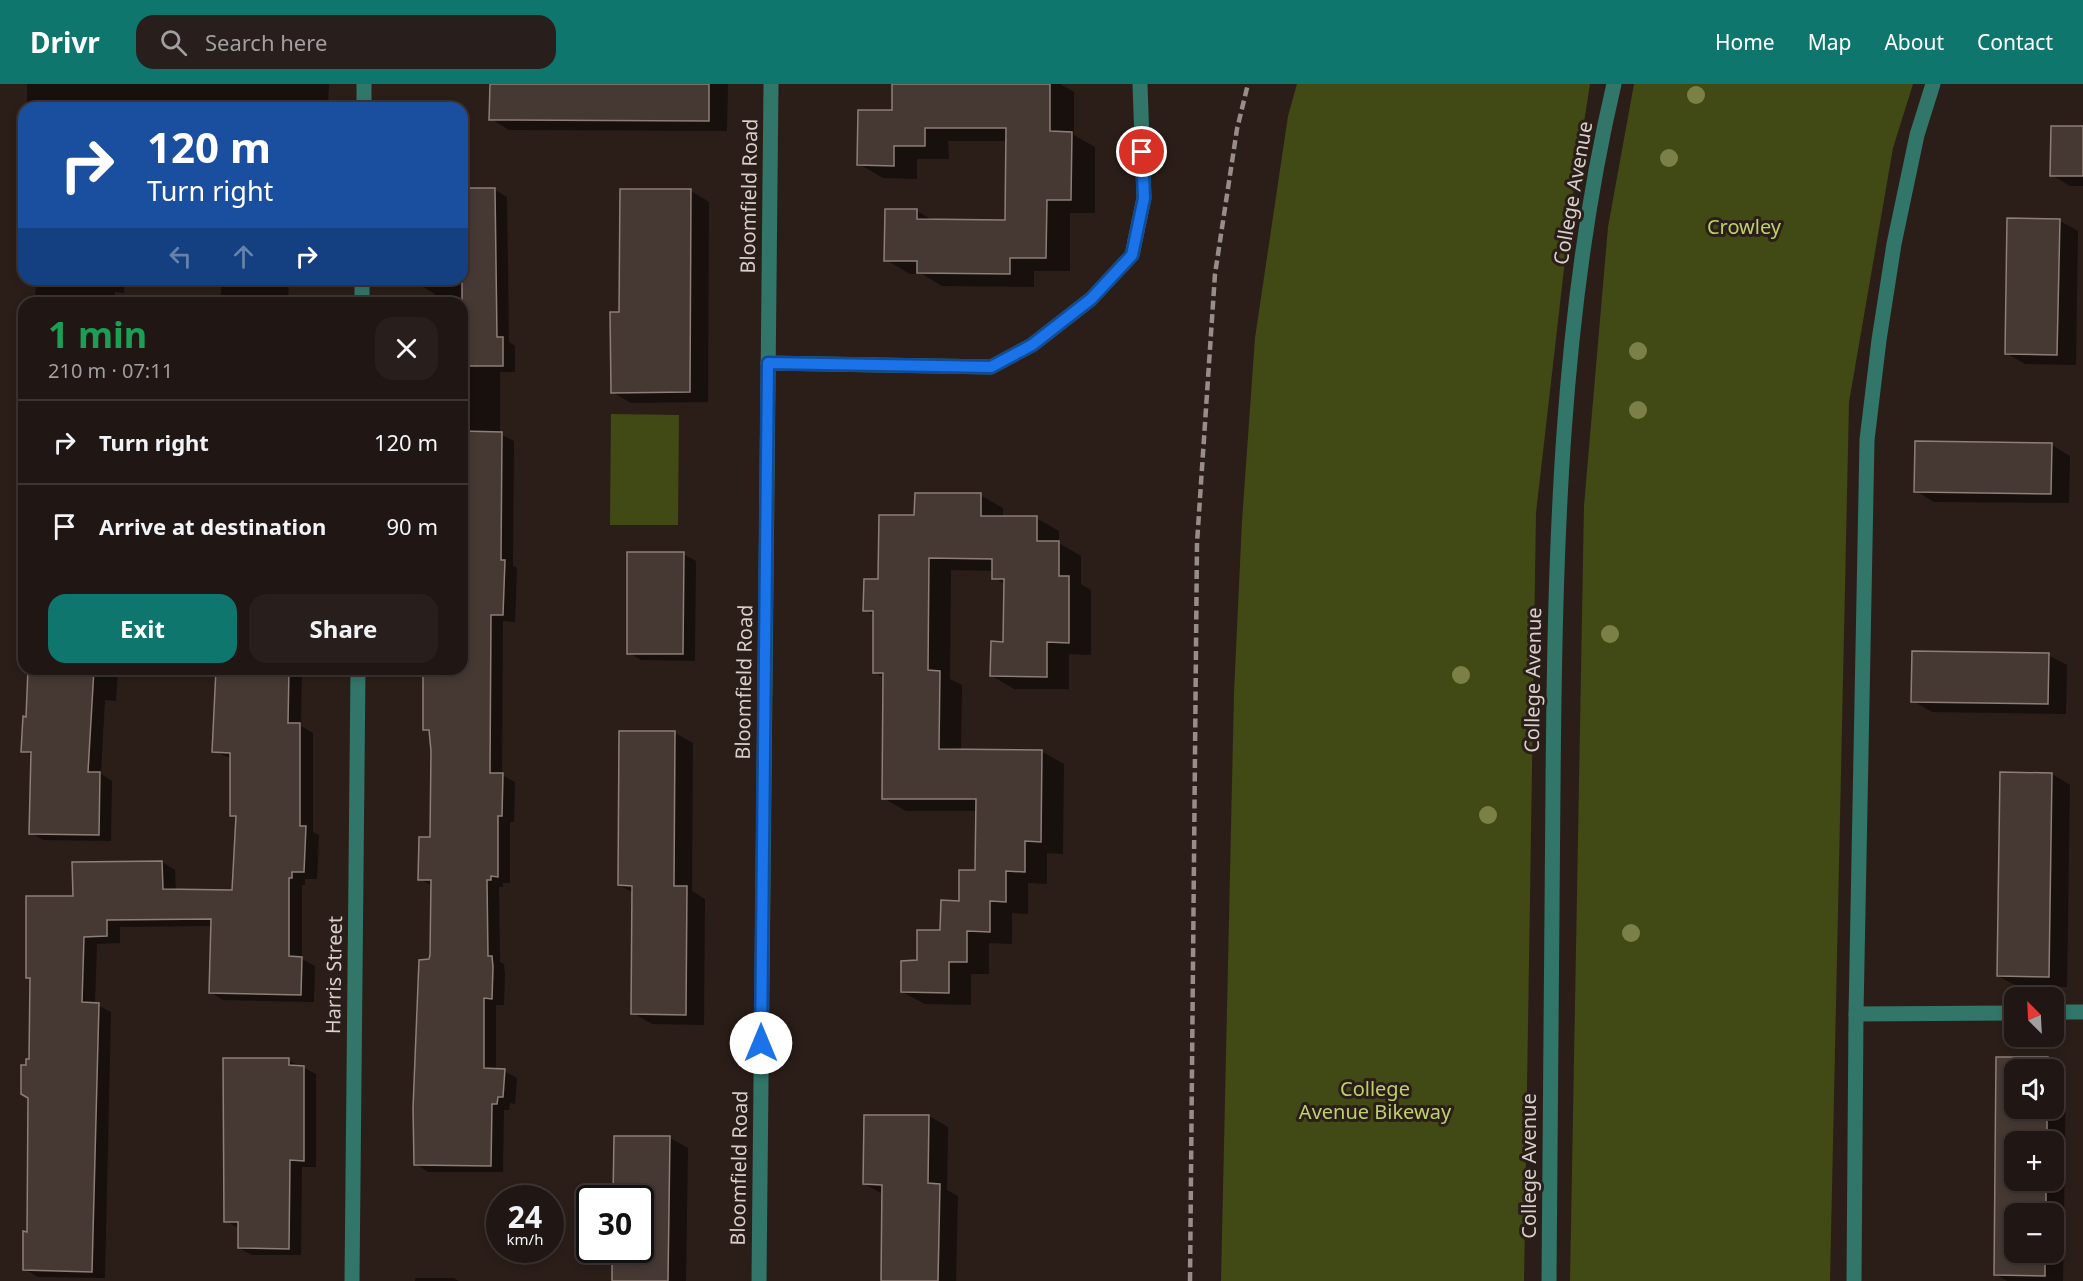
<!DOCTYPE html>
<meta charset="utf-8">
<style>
:root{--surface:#201613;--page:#281f1c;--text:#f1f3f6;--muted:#a29fa0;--line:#3d3533;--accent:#0f766e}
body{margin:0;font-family:"Noto Sans",sans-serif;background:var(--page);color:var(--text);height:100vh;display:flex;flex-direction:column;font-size:22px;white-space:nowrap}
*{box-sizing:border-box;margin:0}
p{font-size:20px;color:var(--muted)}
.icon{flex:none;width:33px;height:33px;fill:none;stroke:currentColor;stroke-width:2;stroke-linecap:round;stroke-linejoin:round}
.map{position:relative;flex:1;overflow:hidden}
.side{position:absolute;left:18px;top:213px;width:450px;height:378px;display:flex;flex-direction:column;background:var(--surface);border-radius:18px;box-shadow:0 3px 9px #0003,0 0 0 2px var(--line)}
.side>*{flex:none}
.top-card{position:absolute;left:18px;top:18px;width:450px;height:183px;border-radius:18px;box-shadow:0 3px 9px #0003,0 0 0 2px var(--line);background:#1a4fa0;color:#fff;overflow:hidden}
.needle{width:39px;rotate:336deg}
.buttons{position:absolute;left:2004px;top:903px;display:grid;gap:12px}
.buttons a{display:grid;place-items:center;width:60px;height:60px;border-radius:12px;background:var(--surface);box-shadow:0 3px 9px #0003,0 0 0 2px var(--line);font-size:30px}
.speed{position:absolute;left:486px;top:1101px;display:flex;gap:12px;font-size:30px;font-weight:700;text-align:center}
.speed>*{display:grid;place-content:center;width:78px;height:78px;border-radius:50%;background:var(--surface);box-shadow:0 3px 9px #0003,0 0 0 2px var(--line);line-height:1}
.speed small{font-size:15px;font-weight:400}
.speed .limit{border:3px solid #111;border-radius:9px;background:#fff;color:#111}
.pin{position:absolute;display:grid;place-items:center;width:51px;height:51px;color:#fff;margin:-26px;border:3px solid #fff;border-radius:50%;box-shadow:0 2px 6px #0007}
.me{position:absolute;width:66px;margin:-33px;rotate:0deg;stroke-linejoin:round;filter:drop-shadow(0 0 4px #0008)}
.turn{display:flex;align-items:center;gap:21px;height:126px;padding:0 30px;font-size:27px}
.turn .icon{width:78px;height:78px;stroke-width:2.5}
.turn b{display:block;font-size:42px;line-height:51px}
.lanes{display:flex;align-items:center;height:57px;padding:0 30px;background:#0003;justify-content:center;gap:30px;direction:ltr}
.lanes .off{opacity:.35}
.round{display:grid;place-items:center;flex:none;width:63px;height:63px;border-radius:18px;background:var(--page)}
.headline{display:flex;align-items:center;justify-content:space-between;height:102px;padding:0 30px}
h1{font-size:36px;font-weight:700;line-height:45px;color:#1e9e55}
.cta{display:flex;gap:12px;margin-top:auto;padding:12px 30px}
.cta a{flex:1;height:69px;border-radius:18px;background:var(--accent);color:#fff;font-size:24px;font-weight:700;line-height:69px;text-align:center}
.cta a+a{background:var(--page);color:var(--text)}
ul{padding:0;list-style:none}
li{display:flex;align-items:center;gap:18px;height:84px;padding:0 30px;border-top:2px solid var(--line)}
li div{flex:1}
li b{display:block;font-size:22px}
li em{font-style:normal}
header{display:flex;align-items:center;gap:36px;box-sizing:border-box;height:84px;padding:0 30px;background:var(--accent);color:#fff}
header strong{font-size:28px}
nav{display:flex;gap:33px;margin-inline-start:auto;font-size:21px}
.search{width:420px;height:54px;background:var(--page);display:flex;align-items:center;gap:15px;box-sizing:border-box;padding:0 21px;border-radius:18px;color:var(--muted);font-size:22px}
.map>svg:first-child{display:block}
</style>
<header>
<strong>Drivr</strong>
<div class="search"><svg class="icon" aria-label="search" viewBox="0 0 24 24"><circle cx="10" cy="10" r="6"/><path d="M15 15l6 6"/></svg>Search here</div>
<nav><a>Home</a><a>Map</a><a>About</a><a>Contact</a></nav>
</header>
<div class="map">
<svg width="2083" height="1197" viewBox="0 0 2083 1197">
<rect width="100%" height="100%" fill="#2b1e19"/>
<!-- green -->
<g fill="#414a14">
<polygon points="1297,0 1590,0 1572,115 1536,429 1524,1197 1221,1197 1234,609 1242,437 1255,254 1288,32"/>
<polygon points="1634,0 1913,0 1893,64 1849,318 1830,1197 1570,1197 1584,422 1608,143"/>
<polygon points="611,330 679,331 678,441 610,441"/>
</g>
<!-- shadow -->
<g fill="#0007" fill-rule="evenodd">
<polygon points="27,0 329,0 328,21 316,21 316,24 27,24"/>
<polygon points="491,0 728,0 727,47 509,46 491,35"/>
<polygon points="893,0 1060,0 1074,8 1074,51 1095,63 1095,129 1070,129 1070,187 1034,187 1034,203 942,202 922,190 910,190 886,176 917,127 934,137 1007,137 1008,57 948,57 949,75 917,75 917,95 883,94 859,80 893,28"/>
<polygon points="2083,44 2083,102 2070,102 2052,91"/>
<polygon points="462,105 495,106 507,113 509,258 515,262 515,288 500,288 500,350 514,357 513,482 517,484 515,538 503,537 502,691 515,698 514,738 510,738 510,799 503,799 503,803 499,803 500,878 504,880 505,890 504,921 496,921 496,986 504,987 517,994 515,1020 510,1019 509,1026 504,1026 503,1088 428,1088 416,1080 432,871 432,802 420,795 432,755 432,667 430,649 424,645 424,585 462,585 462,219 435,219 435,210 423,203 423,195 462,195"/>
<polygon points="691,107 709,118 708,318 631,319 612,308 621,229"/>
<polygon points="2060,137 2078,147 2076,281 2025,280 2006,269"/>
<polygon points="36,195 125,195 124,209 115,208 114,219 35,219"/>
<polygon points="221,195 289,195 288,216 293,219 221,219"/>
<polygon points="2052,361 2070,372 2069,419 1934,418 1916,407"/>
<polygon points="980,411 1003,424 1003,433 1036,434 1059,447 1059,459 1081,472 1081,500 1091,506 1091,571 1069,570 1069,605 1014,605 992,592 1005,559 1005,500 994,494 994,487 951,486 950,595 962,601 961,666 1041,667 1064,680 1063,770 1047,769 1047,800 1028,799 1028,830 1012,829 1012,860 989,859 989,890 971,890 971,921 925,920 902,908 918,878 942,848 977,788 978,727 906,727 883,714 884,594 874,588 875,532 865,526 916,432"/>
<polygon points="683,470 696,477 695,577 641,576 629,569"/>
<polygon points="2048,571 2067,581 2066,630 1932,628 1913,617"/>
<polygon points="38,585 118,585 116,617 105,616 101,690 112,697 111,757 43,756 31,749 32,672 23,667"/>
<polygon points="215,585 302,585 301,642 313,649 313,748 319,751 317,795 305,795 305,801 302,801 302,875 315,882 314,918 223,916 210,908 212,842 120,843 120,859 97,860 95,920 111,928 105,1194 38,1193 24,1185 28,1149 30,1013 27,982 30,976 32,896 28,894 74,813 162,778 175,786 176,807 233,807 237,735 232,731 232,675 214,667"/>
<polygon points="675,649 693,659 692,807 705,815 704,941 652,940 633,929 634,809 619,801"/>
<polygon points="2052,690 2070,701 2067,903 2017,902 1998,892"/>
<path d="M 1998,974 L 2048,975 L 2066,986 L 2063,1197 L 2007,1197 L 1995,1190 ZM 2014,986 L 2054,986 L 2054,1024 L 2014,1024 ZM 2014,1058 L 2054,1058 L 2054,1096 L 2014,1096 ZM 2014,1130 L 2054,1130 L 2054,1168 L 2014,1168 Z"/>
<polygon points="288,976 316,990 316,1083 302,1083 301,1171 252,1171 239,1164 238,1144 226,1137"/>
<polygon points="865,1032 929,1032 948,1043 947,1106 958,1112 956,1197 882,1197 883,1110 864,1100"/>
<polygon points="615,1053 670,1054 688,1064 686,1197 613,1197 614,1166 640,1166 640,1114 614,1114"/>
<polygon points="415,1194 454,1194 459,1197 415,1197"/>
</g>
<!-- building -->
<g fill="#463933" stroke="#8d7e77" stroke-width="1.5">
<polygon points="490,0 709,0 709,37 489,36"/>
<polygon points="892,0 1050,0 1050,47 1072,48 1071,116 1047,116 1046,174 1010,174 1010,190 917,189 917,177 884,177 885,125 917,125 917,135 1005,136 1006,44 925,44 925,62 894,62 894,82 857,81 858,26 892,26"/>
<polygon points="2051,42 2083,42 2083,92 2050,92"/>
<polygon points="462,104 495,104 497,253 503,253 503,282 462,282"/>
<polygon points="620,105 691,105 690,308 611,309 610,228 619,228"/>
<polygon points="2007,134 2060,135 2057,271 2005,270"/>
<polygon points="462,347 502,348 501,476 505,476 503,531 491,531 490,689 503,689 502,732 498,732 498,793 491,792 491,796 487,796 488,872 492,872 493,883 492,915 484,914 484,984 505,985 503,1013 498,1013 497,1020 492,1020 491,1082 414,1081 413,1024 419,876 429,875 430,871 431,796 418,796 419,753 430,753 431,667 429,646 423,646 423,585 462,585"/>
<polygon points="1915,357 2052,359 2051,410 1914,408"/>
<polygon points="915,409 981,409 981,432 1037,432 1037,457 1059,457 1059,492 1069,492 1069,559 1047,558 1047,593 990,592 991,557 1003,558 1004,495 992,495 992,475 929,474 928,586 940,587 939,665 1042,666 1041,758 1025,757 1025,788 1006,787 1006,818 990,817 990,848 967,847 967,878 949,878 949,909 901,908 901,877 917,876 917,846 940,846 941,816 959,817 959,786 975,786 976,715 882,715 883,589 873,589 873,527 863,527 864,495 878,495 879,431 914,431"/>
<polygon points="627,468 684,468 683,570 627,570"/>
<polygon points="1912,567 2049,569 2048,620 1911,618"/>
<polygon points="28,585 94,585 88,688 100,688 99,751 29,750 31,668 21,668 23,632 26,633"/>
<polygon points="216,585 289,585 288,639 300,639 300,742 306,742 304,788 292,788 292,794 289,794 289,872 302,873 301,911 209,909 211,835 107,836 107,852 84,853 82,918 99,919 92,1188 23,1186 23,1147 27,1148 28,1014 21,1010 21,981 26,981 26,975 29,975 30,894 26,894 26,812 73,812 72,778 162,777 163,805 232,806 236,732 230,732 230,669 212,668"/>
<polygon points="619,647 675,647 674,802 687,802 686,931 631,930 632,802 618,801"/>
<polygon points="2000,688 2052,689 2049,893 1997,892"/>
<polygon points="1996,973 2048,973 2048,986 2014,986 2014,1024 2047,1024 2047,1058 2014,1058 2014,1096 2046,1096 2046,1130 2014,1130 2014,1168 2045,1168 2045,1192 1994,1191"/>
<polygon points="223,974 289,974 289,981 304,982 304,1077 290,1076 289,1165 238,1164 238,1138 224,1138"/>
<polygon points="864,1031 929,1031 928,1099 940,1100 938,1197 881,1197 882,1101 863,1100"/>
<polygon points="614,1052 670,1052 668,1197 612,1197 612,1166 640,1166 640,1114 613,1114"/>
</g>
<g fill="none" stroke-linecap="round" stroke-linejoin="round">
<!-- minor -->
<g stroke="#327669" stroke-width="15">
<polyline points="364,24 364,0"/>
<polyline points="362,219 362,195"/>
<polyline points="768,279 991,283 1032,261 1091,215 1132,171 1144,114 1140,0"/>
<polyline points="2054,928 2083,928"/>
<polyline points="1856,930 2014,929"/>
<polyline points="352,1197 358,585"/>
<polyline points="759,1197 771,0"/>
<path d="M 1549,1197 C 1550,1032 1552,867 1553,702 C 1555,468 1560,229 1614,0"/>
<polyline points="1854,1197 1856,930 1867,356 1879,256 1894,160 1917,51 1933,0"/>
</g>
<!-- rail -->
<polyline stroke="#978d89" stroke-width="4.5" stroke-dasharray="9 4.5" stroke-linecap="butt" points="1190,1197 1197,459 1215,190 1237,45 1248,0"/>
</g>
<!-- trees -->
<g fill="#7b8046">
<circle cx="1696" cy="11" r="9"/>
<circle cx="1669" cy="74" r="9"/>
<circle cx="1638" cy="267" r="9"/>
<circle cx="1638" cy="326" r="9"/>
<circle cx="1610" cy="550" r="9"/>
<circle cx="1461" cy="591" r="9"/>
<circle cx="1488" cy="731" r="9"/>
<circle cx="1631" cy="849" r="9"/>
</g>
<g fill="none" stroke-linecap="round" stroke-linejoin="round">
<defs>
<polyline id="route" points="761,959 768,279 991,283 1032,261 1091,215 1132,171 1144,114 1142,68"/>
</defs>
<!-- route casing -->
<use href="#route" stroke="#114b97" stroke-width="15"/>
<!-- route -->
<use href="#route" stroke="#1a73e8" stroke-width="10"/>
</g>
<g text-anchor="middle" stroke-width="6" stroke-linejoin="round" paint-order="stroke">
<!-- street labels -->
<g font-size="20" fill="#d8d0cc" stroke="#2b1e19">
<text transform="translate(1573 109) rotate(-80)" y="7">College Avenue</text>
<text transform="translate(749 112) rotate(-89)" y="7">Bloomfield Road</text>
<text transform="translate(1533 596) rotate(-89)" y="7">College Avenue</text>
<text transform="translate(744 598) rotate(-89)" y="7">Bloomfield Road</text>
<text transform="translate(334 891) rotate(-89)" y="7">Harris Street</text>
<text transform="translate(1529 1082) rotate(-90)" y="7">College Avenue</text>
<text transform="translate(739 1084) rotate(-89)" y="7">Bloomfield Road</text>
</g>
<!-- park labels -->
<g font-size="20" fill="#bdd16b" stroke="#2b1e19">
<text x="1744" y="150">Crowley</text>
<text x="1375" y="1012">College<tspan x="1375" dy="23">Avenue Bikeway</tspan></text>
</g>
</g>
</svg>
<div class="buttons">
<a><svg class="needle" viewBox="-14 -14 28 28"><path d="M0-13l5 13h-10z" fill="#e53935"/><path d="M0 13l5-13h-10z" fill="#a29fa0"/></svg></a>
<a><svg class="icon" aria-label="sound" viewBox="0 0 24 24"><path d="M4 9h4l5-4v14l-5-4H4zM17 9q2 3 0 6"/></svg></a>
<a>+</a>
<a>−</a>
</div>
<div class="speed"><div>24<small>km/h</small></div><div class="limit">30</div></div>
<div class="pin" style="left:1142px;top:68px;background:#d93025"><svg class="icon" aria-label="arrive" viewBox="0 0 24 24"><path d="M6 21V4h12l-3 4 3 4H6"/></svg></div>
<svg class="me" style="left:761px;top:959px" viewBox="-20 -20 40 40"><circle r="19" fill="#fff"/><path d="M0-13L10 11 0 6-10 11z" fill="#1a73e8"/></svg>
<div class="top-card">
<div class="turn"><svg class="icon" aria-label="right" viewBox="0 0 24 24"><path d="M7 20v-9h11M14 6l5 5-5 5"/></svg><div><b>120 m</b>Turn right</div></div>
<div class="lanes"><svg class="icon off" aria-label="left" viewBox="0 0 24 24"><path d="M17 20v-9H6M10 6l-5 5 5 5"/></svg><svg class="icon off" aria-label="ahead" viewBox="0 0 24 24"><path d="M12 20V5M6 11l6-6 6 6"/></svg><svg class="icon" aria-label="right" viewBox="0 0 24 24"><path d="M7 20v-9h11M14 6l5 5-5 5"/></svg></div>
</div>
<section class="side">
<div class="headline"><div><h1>1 min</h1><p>210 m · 07:11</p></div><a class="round"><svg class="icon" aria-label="close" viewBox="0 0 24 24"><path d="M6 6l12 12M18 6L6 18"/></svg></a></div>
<ul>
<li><svg class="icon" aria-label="right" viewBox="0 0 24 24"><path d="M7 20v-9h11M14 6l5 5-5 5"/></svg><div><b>Turn right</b></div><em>120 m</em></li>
<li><svg class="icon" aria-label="arrive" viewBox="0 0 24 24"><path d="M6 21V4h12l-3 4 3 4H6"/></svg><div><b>Arrive at destination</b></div><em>90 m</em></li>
</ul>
<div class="cta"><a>Exit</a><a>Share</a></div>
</section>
</div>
